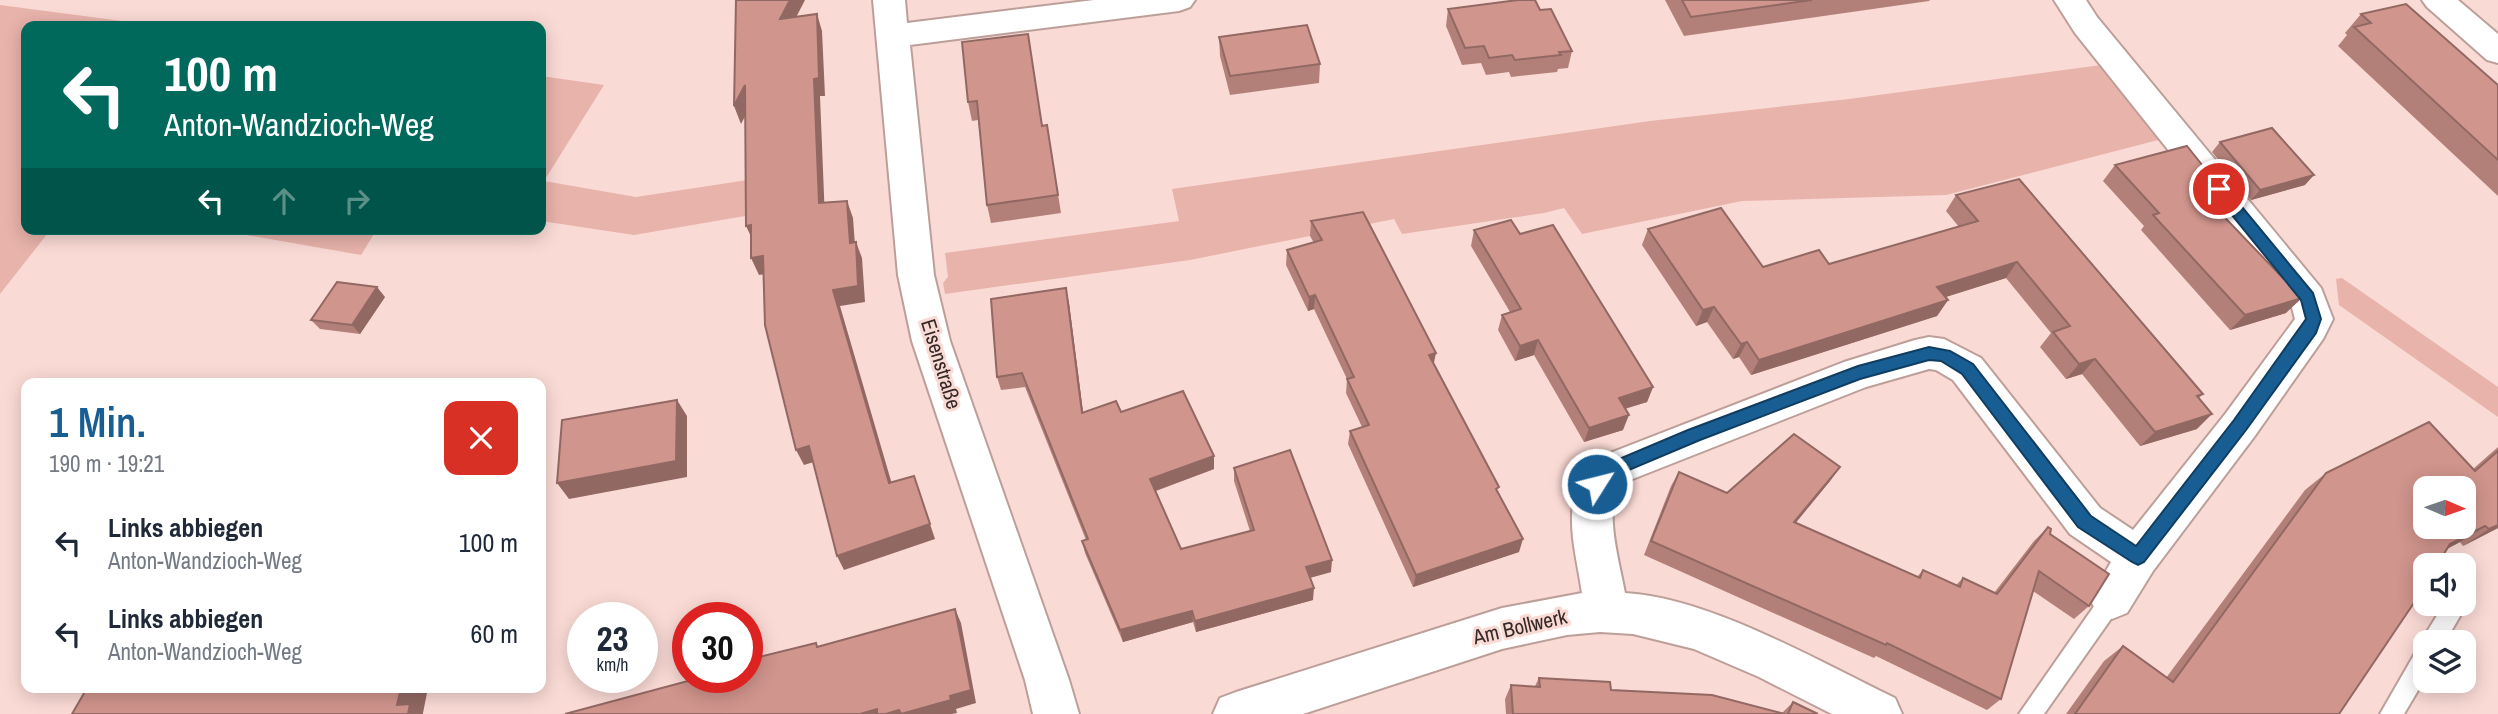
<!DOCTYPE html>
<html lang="de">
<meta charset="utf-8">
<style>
:root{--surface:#fff;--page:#f2f2f3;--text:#1f2937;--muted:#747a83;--accent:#195e93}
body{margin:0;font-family:"Archivo Narrow",sans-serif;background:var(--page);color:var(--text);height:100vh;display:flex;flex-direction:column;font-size:26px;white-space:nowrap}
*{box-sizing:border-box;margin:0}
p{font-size:23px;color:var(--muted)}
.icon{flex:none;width:38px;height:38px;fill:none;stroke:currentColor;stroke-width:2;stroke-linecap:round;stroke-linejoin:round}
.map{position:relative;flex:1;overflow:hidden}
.sheet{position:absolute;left:21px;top:378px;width:525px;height:315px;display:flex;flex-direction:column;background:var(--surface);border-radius:14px;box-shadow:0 4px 18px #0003}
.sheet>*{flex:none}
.top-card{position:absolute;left:21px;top:21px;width:525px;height:214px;border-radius:14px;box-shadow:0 4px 18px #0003;background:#00695c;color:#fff;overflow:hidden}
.needle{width:46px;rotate:92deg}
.tools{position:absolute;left:2413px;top:476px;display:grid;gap:14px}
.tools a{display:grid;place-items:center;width:63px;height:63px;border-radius:14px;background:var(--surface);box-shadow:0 4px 18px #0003;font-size:35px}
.speed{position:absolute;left:567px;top:602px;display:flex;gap:14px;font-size:35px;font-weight:700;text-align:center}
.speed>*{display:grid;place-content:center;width:91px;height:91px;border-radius:50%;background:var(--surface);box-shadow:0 4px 18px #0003;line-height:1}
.speed small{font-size:18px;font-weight:400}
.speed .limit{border:10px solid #d22;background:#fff;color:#111}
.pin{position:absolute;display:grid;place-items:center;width:60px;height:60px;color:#fff;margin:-30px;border:4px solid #fff;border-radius:50%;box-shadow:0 2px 7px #0007}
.me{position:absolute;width:77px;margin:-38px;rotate:54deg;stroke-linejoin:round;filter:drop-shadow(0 0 5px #0008)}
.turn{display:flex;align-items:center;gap:24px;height:147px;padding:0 28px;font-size:32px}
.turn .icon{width:91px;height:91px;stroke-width:2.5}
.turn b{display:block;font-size:49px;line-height:60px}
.lanes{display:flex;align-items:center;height:66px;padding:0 28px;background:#0003;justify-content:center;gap:35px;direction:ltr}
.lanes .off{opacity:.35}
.round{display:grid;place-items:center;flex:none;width:74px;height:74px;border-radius:14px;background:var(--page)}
.summary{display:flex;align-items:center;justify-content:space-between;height:119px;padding:0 28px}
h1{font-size:42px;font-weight:600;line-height:52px;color:var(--accent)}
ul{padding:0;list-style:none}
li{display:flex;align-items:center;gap:21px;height:91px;padding:0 28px}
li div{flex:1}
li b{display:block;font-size:26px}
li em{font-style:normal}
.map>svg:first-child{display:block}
</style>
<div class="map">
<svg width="2498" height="714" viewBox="0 0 2498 714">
<rect width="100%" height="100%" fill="#fadad5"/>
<!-- green -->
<g fill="#e8b3ab">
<polygon points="0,5 160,26 26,26 26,229 51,229 0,294"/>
<polygon points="2101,65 2162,139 1946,195 1742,201 1582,234 1564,208 1544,213 1402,234 1394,219 1190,260 945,294 943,283 948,277 945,253 1179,221 1172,189 1650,121 1849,99"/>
<polygon points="541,76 604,85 544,181 636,197 768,177 769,212 634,235 541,221"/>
<polygon points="212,229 377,229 361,255"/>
<polygon points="2342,278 2498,387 2498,417 2339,305 2336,279"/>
</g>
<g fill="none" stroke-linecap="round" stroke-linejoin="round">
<defs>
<g id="service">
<polygon points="2112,589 2120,592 2123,599 2120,606 2044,714 2019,714 2104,592"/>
<polygon points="2464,598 2467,604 2445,642 2426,642 2426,677 2404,714 2380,714 2418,648 2424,646 2425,635 2444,604 2464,604"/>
</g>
<g id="minor">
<polygon points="873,0 905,0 907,23 1094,0 1195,0 1190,7 1179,11 910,45 934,275 950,341 1069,680 1079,714 1033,714 1025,680 912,341 898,275"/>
<path d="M 2054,0 L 2086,0 L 2097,17 L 2321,288 L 2333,319 L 2323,339 L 2254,437 L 2153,571 L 2127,613 L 2112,619 L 2097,613 L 2090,599 L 2111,562 L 2070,534 L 1953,380 L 1936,370 L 1929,369 L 1866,387 L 1620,484 C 1603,509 1620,564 1625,593 C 1708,597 1820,662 1895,698 L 1902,714 L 1832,714 L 1759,677 L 1694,649 L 1633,634 L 1600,632 L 1567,635 L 1502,649 L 1303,714 L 1213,714 L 1220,698 L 1236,692 L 1502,608 L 1582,593 C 1575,545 1559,503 1592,460 L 1844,362 L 1915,340 L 1929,337 L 1944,339 L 1981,358 L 2100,508 L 2133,530 L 2226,413 L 2295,319 L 2291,304 L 2075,33 Z"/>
<polygon points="2422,0 2458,0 2498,34 2498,63 2487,60 2427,7"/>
</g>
</defs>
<!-- service casing -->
<use href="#service" stroke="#bd9f9a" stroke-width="4"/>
<!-- minor casing -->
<use href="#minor" stroke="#bd9f9a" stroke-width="4"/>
<!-- service -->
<use href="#service" fill="#fff" fill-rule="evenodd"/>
<!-- minor -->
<use href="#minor" fill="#fff" fill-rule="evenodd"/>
</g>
<!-- wall -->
<g fill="#b38079">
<polygon points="1665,0 1930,0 1929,1 1684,36"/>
<polygon points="1448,9 1540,10 1572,51 1568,68 1558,69 1557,72 1511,77 1509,72 1486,75 1481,63 1462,65 1446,26"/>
<polygon points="2361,14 2498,85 2498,196 2338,46 2347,35 2345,33"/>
<polygon points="1219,37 1320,64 1319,83 1230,95 1220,56"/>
<polygon points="962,42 1042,126 1047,125 1061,213 991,223 987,205 978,120 972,121 968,102"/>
<polygon points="2220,142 2305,185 2251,200 2212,152"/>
<polygon points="2115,165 2215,208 2286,313 2230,330 2141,230 2144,226 2103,181"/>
<polygon points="1956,195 2203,394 2199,398 2197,429 2140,446 2082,374 2066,379 2040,347 2051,333 2006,278 1945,297 1948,300 1937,316 1751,375 1739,357 1733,359 1707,322 1696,326 1642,245 1648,229 1763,267 1829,264 1959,227 1946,211"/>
<polygon points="1311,221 1434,363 1498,492 1519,552 1413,587 1348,444 1350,431 1362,427 1346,393 1347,379 1314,309 1308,311 1286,265 1287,250 1314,243 1310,236"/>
<polygon points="1474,230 1520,234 1653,387 1647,402 1625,409 1623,430 1584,442 1534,355 1515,361 1498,330 1502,315 1510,312 1471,246"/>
<polygon points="385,297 360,334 320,329 311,320"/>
<polygon points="1069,303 1083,413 1121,412 1214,469 1156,491 1181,549 1250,531 1234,481 1234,468 1331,572 1310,578 1313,600 1196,632 1193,622 1123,642 1085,553 1082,541 1086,540 1025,387 1001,390 997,377"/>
<polygon points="2498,447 2498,528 2463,546 2460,542 2447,549 2339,714 2066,714 2104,661 2123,646 2166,678 2305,490 2326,473 2473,469"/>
<polygon points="1840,467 1830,481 1795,523 1917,577 1923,570 1956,585 1963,578 1994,593 2034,541 2048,527 2050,534 2089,606 2074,619 2033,591 2001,699 1987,710 1876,656 1874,658 1644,555 1671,486 1679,472 1727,493"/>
<polygon points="1539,678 1611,690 1782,713 1793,702 1818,714 1506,714 1505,699 1511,685 1535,686"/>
</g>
<!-- shaded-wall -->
<g fill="#926863">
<polygon points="790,0 805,0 786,37 780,19"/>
<polygon points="817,14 822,31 825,96 820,96 825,220 819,203 814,79"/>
<polygon points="745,85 752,103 741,124 734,106"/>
<polygon points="2314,175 2305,185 2251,200 2260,190"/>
<polygon points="2226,195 2213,210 2208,200"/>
<polygon points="847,201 853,218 856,259 850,243"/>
<polygon points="751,225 754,243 746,226"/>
<polygon points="856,242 862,258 865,302 840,306 896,498 889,483 833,290"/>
<polygon points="763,256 771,273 759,275 751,258"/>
<polygon points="2017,262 2006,278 1927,303 1937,287"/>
<polygon points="377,287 385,297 360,334 352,325"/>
<polygon points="1066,288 1069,303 1085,427 1082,413"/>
<polygon points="1315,295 1314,309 1308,311 1309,297"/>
<polygon points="2302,298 2286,313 2230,330 2245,315"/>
<polygon points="1948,300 1937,316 1751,375 1759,360"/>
<polygon points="1714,307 1707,322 1696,326 1703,310"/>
<polygon points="1538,340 1534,355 1515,361 1520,346"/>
<polygon points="1747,342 1739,357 1733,359 1741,344"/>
<polygon points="1436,353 1433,367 1429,355"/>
<polygon points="2095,359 2082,374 2066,379 2079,364"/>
<polygon points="1653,387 1647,402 1613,412 1619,398"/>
<polygon points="677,400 687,416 687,477 569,499 557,483"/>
<polygon points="2212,414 2197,429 2140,446 2155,432"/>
<polygon points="1629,415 1623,430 1584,442 1589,428"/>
<polygon points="809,446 817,461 804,465 796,450"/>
<polygon points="1214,456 1214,469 1152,492 1150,479"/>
<polygon points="1840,467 1830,481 1785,536 1794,522"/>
<polygon points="914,476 935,539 844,570 837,556"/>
<polygon points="2498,525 2498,528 2463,546 2489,529"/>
<polygon points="2485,526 2460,542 2425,560 2450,544"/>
<polygon points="1523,539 1519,552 1413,587 1416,575"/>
<polygon points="1332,560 1331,572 1305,579 1306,567"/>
<polygon points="1314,588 1313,600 1196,632 1195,621"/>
<polygon points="955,609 961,623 976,703 956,709 957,713 952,714 886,714"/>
<polygon points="1192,611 1193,622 1123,642 1120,630"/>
<polygon points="401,688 428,688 423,713 423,714 408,714 397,705"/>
<polygon points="877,709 880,714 860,714"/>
</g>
<!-- building -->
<g fill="#d0958d" stroke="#926863" stroke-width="2" fill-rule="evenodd">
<polygon points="736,0 790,0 780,19 817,14 819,78 814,79 819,203 847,201 850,243 856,242 858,286 833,290 889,483 914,476 930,524 837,556 809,446 796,450 765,325 763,256 751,258 751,225 746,226 745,85 734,106"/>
<polygon points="1518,0 1535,0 1540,10 1551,9 1572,51 1559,52 1561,55 1515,60 1512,55 1489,58 1484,46 1465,48 1448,9"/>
<polygon points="1682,0 1812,0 1691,17"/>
<polygon points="2406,4 2498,85 2498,160 2354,27 2371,23 2361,14"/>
<polygon points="1307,25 1320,64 1230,76 1219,37"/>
<polygon points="1028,34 1042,126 1047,125 1058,195 987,205 977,101 968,102 962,42"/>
<polygon points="2272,128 2314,175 2260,190 2220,142"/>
<polygon points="2187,146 2226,195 2208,200 2302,298 2245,315 2153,215 2159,213 2115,165"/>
<polygon points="2019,179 2203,394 2197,396 2212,414 2155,432 2095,359 2079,364 2053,332 2070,326 2017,262 1937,287 1948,300 1759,360 1747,342 1741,344 1714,307 1703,310 1648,229 1721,208 1763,267 1819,250 1829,264 1978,221 1956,195"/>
<polygon points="1363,212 1436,353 1429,355 1499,487 1496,489 1523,539 1416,575 1350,431 1369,425 1347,379 1354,377 1315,295 1309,297 1287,250 1322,240 1311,221"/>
<polygon points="1511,220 1520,234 1553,225 1653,387 1619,398 1629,415 1589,428 1538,340 1520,346 1502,315 1521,309 1474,230"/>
<polygon points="337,282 377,287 352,325 311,320"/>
<polygon points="1066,288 1082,413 1116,401 1121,412 1183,391 1214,456 1150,479 1181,549 1254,530 1234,468 1290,450 1332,560 1306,567 1314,588 1195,621 1192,611 1120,630 1082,541 1088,539 1022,373 997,377 991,299"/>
<polygon points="677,400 676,461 557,483 562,420"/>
<path d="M 2429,422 L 2475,471 L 2498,451 L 2498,525 L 2489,529 L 2485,526 L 2450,544 L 2437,565 L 2426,565 L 2426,585 L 2339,714 L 2075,714 L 2123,646 L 2173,682 L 2326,473 ZM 2426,488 L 2464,488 L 2464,527 L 2426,527 Z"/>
<polygon points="1794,434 1840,467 1794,522 1920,578 1923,570 1960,587 1963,578 1997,594 2048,527 2051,529 2050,534 2109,574 2089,606 2039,571 2001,699 1887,643 1886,645 1651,541 1679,472 1727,493"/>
<polygon points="955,609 971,690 950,696 951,700 901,714 899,710 886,714 877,714 877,709 860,714 565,714 688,681 688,677 747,677 747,660 816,643 817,647"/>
<polygon points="1539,678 1610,682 1611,690 1712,695 1785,714 1513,714 1511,685 1540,687"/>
<polygon points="87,688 401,688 397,705 410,704 408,714 72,714"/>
<polygon points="1793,702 1818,714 1788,714"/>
</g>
<!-- route -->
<path fill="#195e93" stroke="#103d60" stroke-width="2" d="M 2219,183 L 2224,185 L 2313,293 L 2321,319 L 2316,333 L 2246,430 L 2144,562 L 2138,565 L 2132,562 L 2078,527 L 1962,374 L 1941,361 L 1929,360 L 1860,379 L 1700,440 L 1612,477 C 1605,485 1602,494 1591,489 L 1588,484 L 1600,467 L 1688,430 L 1858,366 L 1929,347 L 1950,351 L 1973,364 L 2091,516 L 2136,546 L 2234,420 L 2306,319 L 2301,300 L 2214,193 L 2212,189 L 2214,185 Z"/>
<g text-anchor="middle" stroke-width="6" stroke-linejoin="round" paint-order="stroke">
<!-- street labels -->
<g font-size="21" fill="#362a28" stroke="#fadad5">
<text transform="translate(941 364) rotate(73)" y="7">Eisenstraße</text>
<text transform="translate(1520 627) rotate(-13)" y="7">Am Bollwerk</text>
</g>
</g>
</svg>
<div class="tools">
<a><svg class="needle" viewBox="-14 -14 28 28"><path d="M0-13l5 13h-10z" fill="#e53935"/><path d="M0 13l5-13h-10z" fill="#747a83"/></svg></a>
<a><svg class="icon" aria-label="sound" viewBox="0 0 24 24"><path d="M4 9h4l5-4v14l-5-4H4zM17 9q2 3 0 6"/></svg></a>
<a><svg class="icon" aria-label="layers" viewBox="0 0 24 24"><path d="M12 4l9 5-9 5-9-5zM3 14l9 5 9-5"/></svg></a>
</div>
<div class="speed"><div>23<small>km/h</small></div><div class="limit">30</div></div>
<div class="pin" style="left:2219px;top:189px;background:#d93025"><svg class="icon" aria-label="arrive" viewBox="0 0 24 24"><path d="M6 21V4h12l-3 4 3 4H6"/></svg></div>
<svg class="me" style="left:1597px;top:484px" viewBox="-20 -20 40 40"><circle r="17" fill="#195e93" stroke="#fff" stroke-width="3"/><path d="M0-11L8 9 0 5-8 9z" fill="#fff"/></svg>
<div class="top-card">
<div class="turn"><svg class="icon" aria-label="left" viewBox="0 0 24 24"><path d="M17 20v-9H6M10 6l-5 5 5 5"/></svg><div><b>100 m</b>Anton-Wandzioch-Weg</div></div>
<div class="lanes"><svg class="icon" aria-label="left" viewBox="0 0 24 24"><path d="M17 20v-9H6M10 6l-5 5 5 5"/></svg><svg class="icon off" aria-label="ahead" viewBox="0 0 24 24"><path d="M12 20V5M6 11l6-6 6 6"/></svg><svg class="icon off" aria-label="right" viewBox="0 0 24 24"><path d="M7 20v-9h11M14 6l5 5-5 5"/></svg></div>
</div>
<section class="sheet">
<div class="summary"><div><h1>1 Min.</h1><p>190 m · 19:21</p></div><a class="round" style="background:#d93025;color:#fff"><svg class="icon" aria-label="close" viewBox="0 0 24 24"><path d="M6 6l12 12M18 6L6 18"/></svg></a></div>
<ul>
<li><svg class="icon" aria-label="left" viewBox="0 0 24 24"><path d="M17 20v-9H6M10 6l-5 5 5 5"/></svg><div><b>Links abbiegen</b><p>Anton-Wandzioch-Weg</p></div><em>100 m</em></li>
<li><svg class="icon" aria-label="left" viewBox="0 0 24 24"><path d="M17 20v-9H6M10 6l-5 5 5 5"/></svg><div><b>Links abbiegen</b><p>Anton-Wandzioch-Weg</p></div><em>60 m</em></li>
</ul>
</section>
</div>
